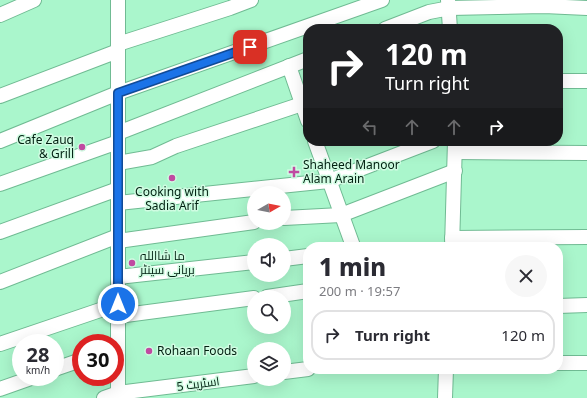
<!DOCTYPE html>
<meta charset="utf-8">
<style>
:root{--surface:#fff;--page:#f7f7f7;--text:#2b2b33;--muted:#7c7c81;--line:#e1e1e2}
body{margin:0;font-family:"Noto Sans",Cairo,sans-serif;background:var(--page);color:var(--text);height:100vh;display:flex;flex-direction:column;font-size:15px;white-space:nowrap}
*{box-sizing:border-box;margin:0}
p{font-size:13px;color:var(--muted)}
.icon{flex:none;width:22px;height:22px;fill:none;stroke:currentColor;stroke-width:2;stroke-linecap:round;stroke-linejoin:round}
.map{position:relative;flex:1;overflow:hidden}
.details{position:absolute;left:303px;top:242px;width:260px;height:132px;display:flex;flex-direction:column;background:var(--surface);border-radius:16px;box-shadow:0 4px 16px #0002}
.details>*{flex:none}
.banner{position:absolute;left:303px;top:24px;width:260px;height:122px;border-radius:16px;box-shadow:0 4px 16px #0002;background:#202124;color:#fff;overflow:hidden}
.needle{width:26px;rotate:81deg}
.controls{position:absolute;left:247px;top:186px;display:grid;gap:8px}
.controls a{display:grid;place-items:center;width:44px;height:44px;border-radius:50%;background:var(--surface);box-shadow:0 4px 16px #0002;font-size:20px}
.speed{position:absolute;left:12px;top:334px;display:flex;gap:8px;font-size:20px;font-weight:700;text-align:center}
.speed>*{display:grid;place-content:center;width:52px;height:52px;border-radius:50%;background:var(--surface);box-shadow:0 4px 16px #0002;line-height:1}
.speed small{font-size:10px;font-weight:400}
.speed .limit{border:6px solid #d22;background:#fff;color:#111}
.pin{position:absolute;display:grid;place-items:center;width:34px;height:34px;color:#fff;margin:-17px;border-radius:8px;box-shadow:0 2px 6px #0006}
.me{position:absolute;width:44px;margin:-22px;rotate:0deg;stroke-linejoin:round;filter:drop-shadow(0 0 3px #0008)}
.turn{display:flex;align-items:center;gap:14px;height:84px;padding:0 16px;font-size:18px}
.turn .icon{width:52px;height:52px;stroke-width:2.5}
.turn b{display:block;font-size:28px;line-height:34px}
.lanes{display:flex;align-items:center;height:38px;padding:0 16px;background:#0003;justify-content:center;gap:20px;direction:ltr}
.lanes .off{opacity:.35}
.round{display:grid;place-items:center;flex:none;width:42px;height:42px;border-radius:21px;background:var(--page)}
.head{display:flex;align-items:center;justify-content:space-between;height:68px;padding:0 16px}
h1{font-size:24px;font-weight:800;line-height:30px}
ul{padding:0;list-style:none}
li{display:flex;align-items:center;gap:12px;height:50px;margin:0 8px 6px;padding:0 8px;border:2px solid var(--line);border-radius:16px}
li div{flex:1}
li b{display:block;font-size:15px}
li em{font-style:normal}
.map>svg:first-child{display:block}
</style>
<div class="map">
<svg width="587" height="398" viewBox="0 0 587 398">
<rect width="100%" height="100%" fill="#aaf6cc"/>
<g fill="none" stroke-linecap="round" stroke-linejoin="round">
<defs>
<g id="minor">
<polyline points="448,0 450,29"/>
<polyline points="0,15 34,0"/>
<polyline points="385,29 429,12 450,8 544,6 587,8"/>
<polyline points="118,44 230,8 251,0"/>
<polyline points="289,66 308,121"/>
<polyline points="558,81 587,81"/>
<polyline points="0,96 118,51"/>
<polyline points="118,133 308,59"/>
<polyline points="0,141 118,93 382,0"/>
<polyline points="315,141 353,246 350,247"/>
<polyline points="455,152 587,153"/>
<polyline points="118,163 152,157 176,146 308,102"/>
<polyline points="0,184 118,142"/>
<polyline points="118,203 329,181 433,141"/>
<polyline points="284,218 341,215 455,171"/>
<polyline points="0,232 118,189"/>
<polyline points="452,238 587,237"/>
<polyline points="118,241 254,222"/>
<polyline points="452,247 455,141"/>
<polyline points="284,259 308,256"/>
<polyline points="118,277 254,262"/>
<polyline points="0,282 118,236"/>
<polyline points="267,297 308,291"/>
<polyline points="558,306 587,305"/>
<polyline points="118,316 254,298"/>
<polyline points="0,344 118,304"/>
<polyline points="558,363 587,363"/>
<polyline points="55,369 81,360"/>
<polyline points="284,372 308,369"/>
<polyline points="0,389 34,377"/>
<polyline points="104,398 118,393 254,376"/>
<polyline points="118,398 118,0"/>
<polyline points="445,398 446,369"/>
</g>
</defs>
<!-- minor casing -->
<use href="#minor" stroke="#70bb93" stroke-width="16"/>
<!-- minor -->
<use href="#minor" stroke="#fff" stroke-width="14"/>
</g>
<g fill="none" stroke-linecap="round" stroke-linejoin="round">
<defs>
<polyline id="route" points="118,304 118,93 250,47"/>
</defs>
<!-- route casing -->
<use href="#route" stroke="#114b97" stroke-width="10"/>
<!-- route -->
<use href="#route" stroke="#1a73e8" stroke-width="7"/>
</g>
<!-- markers -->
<g fill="#c04aa1" stroke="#d0fce2" stroke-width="1.5">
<circle cx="82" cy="147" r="4"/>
<path d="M292 166h4v4h4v4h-4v4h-4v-4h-4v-4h4z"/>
<circle cx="172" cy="178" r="4"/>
<circle cx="132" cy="263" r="4"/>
<circle cx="149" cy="351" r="4"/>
</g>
<g text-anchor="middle" stroke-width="3" stroke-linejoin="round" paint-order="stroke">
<!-- poi labels -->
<g font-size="12" fill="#012011" stroke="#d0fce2" text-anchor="start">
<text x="74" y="144" text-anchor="end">Cafe Zauq<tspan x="74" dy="14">&amp; Grill</tspan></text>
<text x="303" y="169">Shaheed Manoor<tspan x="303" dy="14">Alam Arain</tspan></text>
<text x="172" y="196" text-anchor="middle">Cooking with<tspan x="172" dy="14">Sadia Arif</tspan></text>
<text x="140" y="260">ما شااللہ<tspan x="140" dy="14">بریانی سینٹر</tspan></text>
<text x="157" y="355">Rohaan Foods</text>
</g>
<!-- street labels -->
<g font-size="12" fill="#012011" stroke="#d0fce2">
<text transform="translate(198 384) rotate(-8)" y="4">اسٹریٹ 5</text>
</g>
</g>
</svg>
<div class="controls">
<a><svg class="needle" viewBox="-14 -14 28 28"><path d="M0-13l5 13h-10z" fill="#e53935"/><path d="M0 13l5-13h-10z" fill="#7c7c81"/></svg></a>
<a><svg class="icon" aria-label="sound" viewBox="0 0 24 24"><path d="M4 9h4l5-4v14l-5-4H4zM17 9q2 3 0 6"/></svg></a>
<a><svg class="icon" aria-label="search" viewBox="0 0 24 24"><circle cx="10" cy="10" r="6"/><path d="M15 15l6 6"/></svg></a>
<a><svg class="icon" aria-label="layers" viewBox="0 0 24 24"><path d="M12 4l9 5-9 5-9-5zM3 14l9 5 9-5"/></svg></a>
</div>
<div class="speed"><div>28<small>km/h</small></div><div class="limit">30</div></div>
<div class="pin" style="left:250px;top:47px;background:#d93025"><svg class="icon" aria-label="arrive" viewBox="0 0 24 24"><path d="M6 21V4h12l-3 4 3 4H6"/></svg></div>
<svg class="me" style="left:118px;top:304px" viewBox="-20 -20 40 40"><circle r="17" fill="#1a73e8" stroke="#fff" stroke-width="3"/><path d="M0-11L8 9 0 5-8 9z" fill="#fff"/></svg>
<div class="banner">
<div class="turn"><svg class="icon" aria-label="right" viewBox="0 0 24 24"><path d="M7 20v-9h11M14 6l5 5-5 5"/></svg><div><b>120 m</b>Turn right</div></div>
<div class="lanes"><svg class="icon off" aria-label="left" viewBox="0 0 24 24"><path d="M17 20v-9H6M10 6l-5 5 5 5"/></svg><svg class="icon off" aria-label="ahead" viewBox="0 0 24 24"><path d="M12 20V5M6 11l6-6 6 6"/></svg><svg class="icon off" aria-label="ahead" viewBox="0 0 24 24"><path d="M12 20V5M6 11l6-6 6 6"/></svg><svg class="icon" aria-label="right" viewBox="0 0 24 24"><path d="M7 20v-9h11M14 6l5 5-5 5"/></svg></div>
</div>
<section class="details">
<div class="head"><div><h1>1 min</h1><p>200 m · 19:57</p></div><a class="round"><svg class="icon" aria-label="close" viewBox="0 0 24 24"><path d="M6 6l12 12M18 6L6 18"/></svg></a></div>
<ul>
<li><svg class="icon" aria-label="right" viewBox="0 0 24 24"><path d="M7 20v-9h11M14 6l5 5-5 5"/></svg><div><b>Turn right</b></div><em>120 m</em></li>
</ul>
</section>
</div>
